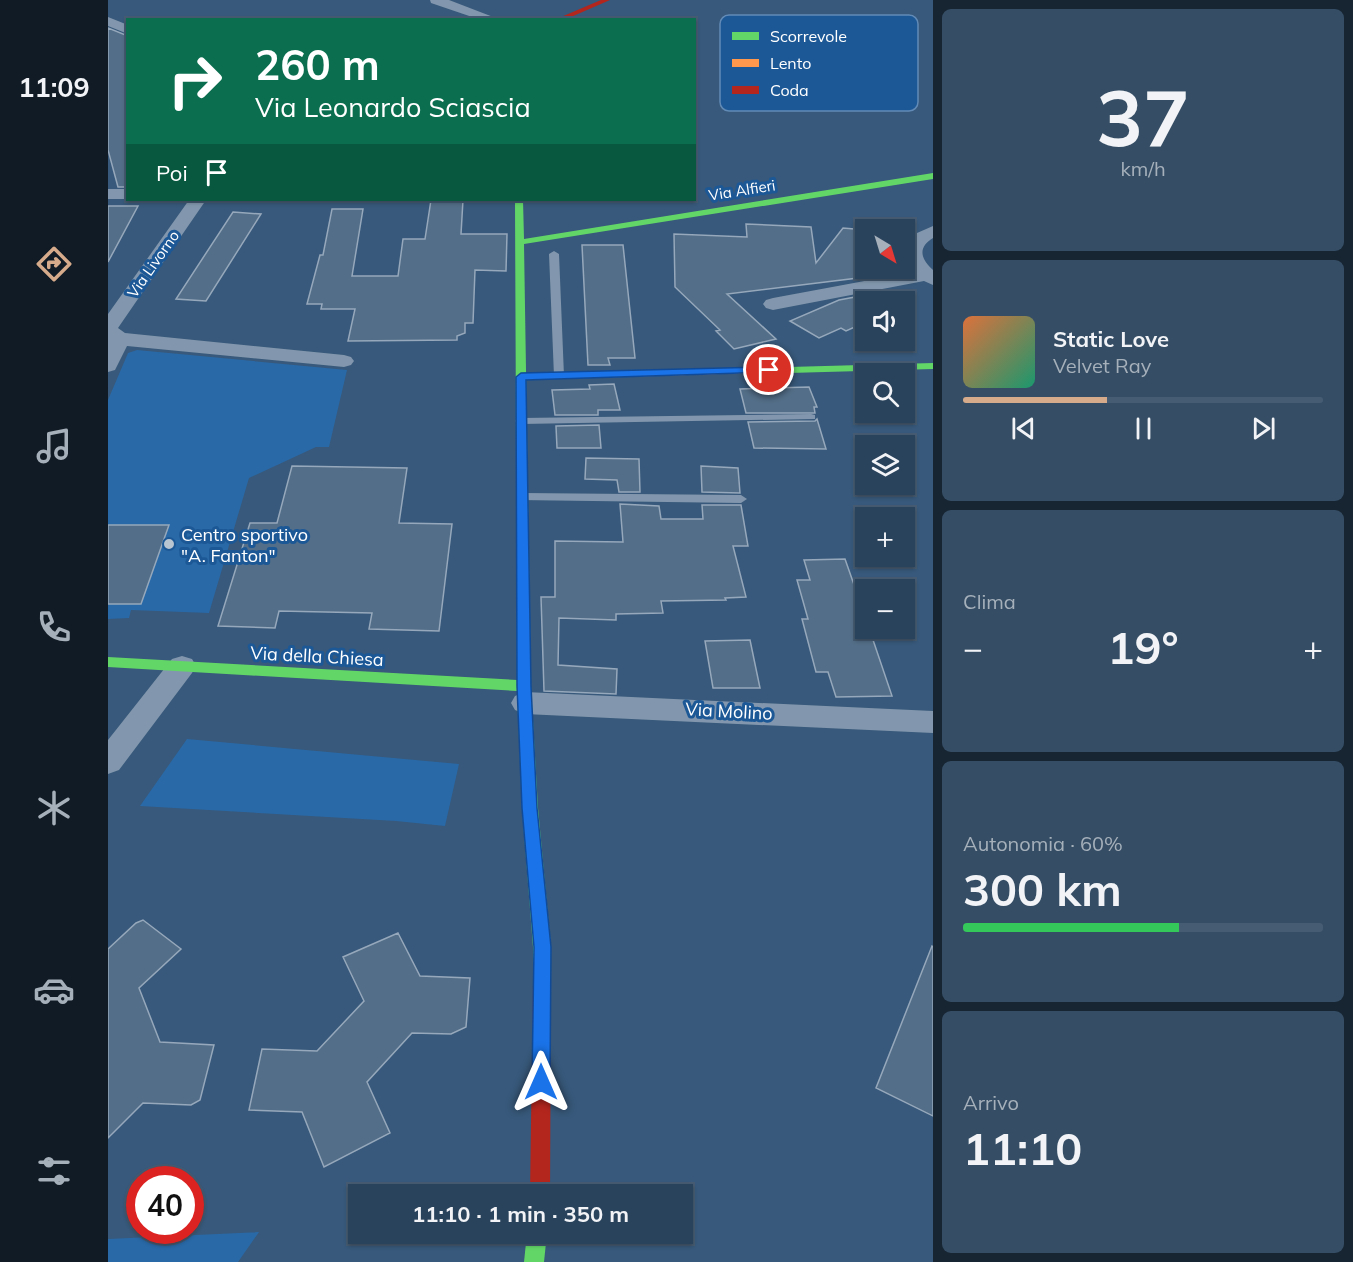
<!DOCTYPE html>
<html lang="it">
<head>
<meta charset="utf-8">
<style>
  :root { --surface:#2a435c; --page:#364e65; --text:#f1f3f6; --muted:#a5b0bb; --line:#465c72; --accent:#d6ab8b }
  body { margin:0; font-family:Mulish,sans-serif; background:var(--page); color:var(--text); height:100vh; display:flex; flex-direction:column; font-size:22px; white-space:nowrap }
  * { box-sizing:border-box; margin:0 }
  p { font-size:20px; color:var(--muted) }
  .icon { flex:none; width:33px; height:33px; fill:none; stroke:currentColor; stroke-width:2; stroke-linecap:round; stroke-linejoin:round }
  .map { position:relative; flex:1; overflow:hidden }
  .drawer { display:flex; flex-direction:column; gap:9px; padding:9px; background:#172533; width:420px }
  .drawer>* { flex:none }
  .banner { position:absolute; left:18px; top:18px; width:570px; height:183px; border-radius:0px; box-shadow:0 2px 4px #0004,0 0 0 2px var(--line); background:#0b6e4f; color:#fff; overflow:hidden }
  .needle { width:39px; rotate:142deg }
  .controls { position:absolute; left:747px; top:219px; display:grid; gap:12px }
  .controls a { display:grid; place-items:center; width:60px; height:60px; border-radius:0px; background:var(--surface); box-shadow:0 2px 4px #0004,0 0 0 2px var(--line); font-size:30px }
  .speed { position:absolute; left:18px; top:1166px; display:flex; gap:12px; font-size:30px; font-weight:700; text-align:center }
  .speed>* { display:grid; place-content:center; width:78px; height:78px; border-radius:50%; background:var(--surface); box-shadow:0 2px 4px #0004,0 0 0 2px var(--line); line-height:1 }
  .speed .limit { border:9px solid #d22; background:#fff; color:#111 }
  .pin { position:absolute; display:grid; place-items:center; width:51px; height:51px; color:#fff; margin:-26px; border:3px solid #fff; border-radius:50%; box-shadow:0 2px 6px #0007 }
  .me { position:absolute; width:66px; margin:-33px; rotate:0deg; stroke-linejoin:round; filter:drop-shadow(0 0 4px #0008) }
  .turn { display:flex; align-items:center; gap:21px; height:126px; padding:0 30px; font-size:27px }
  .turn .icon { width:78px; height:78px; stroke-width:2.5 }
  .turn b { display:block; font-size:42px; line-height:51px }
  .then { display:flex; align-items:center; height:57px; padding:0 30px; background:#0003; gap:12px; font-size:22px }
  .big { font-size:45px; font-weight:700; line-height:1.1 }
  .drawer .card { flex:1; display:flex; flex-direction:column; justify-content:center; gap:9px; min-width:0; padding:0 21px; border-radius:9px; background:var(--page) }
  .drawer .dial { align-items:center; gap:0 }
  .dial b { font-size:78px; line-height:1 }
  .song { display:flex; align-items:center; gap:18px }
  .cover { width:72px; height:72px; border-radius:9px; background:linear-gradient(135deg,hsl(20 70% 55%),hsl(160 70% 35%)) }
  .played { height:6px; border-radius:3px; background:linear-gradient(90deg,var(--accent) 40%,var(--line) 40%) }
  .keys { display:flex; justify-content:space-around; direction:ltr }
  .heat { display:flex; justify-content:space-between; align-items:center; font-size:33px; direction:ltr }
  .charge { height:9px; border-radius:4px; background:linear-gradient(90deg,#34c759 60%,var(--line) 0) }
  .trip { position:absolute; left:240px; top:1184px; width:345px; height:60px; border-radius:0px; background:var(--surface); box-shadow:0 2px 4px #0004,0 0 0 2px var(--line); font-weight:700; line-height:60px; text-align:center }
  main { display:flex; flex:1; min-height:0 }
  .dock { display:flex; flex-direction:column; width:108px; justify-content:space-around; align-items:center; background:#111b25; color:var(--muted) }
  .dock .icon { width:42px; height:42px }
  .dock .selected { color:var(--accent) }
  .dock b { font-size:27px; color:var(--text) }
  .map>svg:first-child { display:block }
  .green { fill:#2969a7 }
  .building { fill:#536e88; stroke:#96a8bb; stroke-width:1.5 }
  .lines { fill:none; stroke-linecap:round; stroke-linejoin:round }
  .lane { fill:#8297ad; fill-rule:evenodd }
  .street { fill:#8297ad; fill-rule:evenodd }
  .fast { fill:#63d668; fill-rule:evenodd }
  .slow { fill:#ff974d; fill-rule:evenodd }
  .jam { fill:#b3261e; fill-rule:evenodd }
  .route { fill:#1a73e8; stroke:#114b97; stroke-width:1.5 }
  .poi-dot { fill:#b9c5d1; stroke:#1d5896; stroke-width:2 }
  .labels { text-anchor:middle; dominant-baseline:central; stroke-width:6; stroke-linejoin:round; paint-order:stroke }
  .far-street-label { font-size:15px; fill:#fff; stroke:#1d5896 }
  .poi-label { font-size:18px; fill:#fff; stroke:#1d5896; text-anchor:start }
  .street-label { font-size:18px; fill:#fff; stroke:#1d5896 }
  .key { fill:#1d5896; stroke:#618ab6; stroke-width:1.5 }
  .key-label { font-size:16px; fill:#fff }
</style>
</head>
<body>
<main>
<nav class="dock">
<b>11:09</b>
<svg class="icon selected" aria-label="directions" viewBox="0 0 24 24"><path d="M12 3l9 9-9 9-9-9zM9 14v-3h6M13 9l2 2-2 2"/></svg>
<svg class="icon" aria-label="music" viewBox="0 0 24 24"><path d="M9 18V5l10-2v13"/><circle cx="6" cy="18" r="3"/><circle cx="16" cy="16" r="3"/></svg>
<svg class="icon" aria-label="phone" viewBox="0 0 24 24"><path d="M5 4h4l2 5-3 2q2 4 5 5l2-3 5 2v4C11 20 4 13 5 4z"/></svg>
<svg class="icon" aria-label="climate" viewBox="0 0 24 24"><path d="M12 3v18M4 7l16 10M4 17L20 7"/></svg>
<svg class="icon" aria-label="car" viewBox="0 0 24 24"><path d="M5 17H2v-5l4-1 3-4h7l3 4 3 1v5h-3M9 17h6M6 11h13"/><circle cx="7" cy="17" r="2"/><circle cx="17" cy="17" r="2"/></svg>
<svg class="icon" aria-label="filters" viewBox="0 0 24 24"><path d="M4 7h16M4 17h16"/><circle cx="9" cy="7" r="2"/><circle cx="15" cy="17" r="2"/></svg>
</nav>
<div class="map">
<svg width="825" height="1262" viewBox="0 0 825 1262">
  <rect width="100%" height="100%" fill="#38597b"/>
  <path class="green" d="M29,350L239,370L221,447H208L141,478L101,613L23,610L21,618L0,619V400L20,353Z
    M79,739L351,764L337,826L288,821L32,806Z
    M151,1232L130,1262H0V1239Z"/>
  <path class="building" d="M0,28L20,36V187H10L0,150Z
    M323,200H355L353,234H399L398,271L367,270L365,323H357V333L349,336V340L240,341L247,309H213L214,304H199L212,255H215L224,209H255L244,276H290L295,239H317Z
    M0,206H30L0,262Z
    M125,212L153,214L98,301L68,299Z
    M638,224L703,227L708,263L735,228L758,230V277L619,294L668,339L626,349L608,331L612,330L567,287L566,234L639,237Z
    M474,245H515L527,358H500L502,365H480Z
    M758,295V322L738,331L733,328L711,338L682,321L731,300Z
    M506,384L512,410H490V415H447L444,390L482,389L481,385Z
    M701,387L709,407H706L707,413H638L632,389Z
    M709,419L718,449L646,448L640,422L707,421Z
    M491,425L493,448H449L448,426Z
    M478,458L531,459L532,492H511L509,480L477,479Z
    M184,466L299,468L291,523L344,524L331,631L261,629L264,613L171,611L167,628L110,626L142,523H169Z
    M593,466L630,468L632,493L594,492Z
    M512,504L551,506L553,519H595L594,505H633L640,546H625L638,597L617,598L618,600L553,601L555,613L508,614V620L451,618L450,665L509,669L508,694L436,691L433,597H447V541L515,542Z
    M0,525H61L33,604H0Z
    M737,559L758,619V628H761L784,696L728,697L720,672H708L694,619H700L689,580H702L696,560Z
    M642,640L652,688H605L597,641Z
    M35,920L73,949L31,988L52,1042L106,1045L92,1100L83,1105L35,1103L0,1138V949L28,923Z
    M290,933L312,976L362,978L358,1027L343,1034L304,1033L259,1082L282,1133L216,1167L194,1112L141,1110L154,1049L209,1051L256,1001L235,957Z
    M824,946L825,947V1116L768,1088Z"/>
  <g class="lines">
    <path class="lane" d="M446,251L451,254L456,376L451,379L446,376L441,254Z
      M703,414L707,415V419L413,424L407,421L413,418Z
      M414,493L633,495L639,499L633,503L410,500L408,497Z"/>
    <path class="street" d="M322,0H341L393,20H373L323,3Z
      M0,17L20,25V34L0,26Z
      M0,189H20V199H0Z
      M81,200H98L10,328L17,333L236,355L243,357L246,361L243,365L236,367L19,346L7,370L0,372V314Z
      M825,226V238C809,248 813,259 825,270V285L816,281L665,310L658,308L655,304L658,300L665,298L805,272L797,260L796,247L809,233Z
      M74,656L84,659L88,666L84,673L11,770L0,774V740L64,659Z
      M417,692L825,711V733L417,714L407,710L403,703L407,696Z"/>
    <path class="fast" d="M825,173V179L416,244L423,686L430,808L443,947V984L440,990L434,992L428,990L425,984V947L414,808L409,691L0,667V657L409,680L407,200H415L416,239Z
      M825,363V369L642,374L637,371L642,368Z
      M419,1233H439L436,1262H416Z"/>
    <path class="slow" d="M642,368L647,371L646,373L413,380L408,377L413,374Z"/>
    <path class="jam" d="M493,0H502L456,20H446Z
      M434,976L440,978L443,984L442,1194H422L425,984L428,978Z"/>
  </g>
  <path class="route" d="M661,367L667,370L665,372L418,380L423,686L429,808L443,947L442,1082L440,1088L433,1091L426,1088L424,1082L426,947L414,808L409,686L408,377L413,373Z"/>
  <circle class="poi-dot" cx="61" cy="544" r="6"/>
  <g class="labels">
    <g class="far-street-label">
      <text transform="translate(634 190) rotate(-9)">Via Alfieri</text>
      <text transform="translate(45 264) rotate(-55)">Via Livorno</text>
    </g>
    <g class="poi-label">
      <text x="73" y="534">Centro sportivo<tspan x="73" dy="21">"A. Fanton"</tspan></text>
    </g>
    <g class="street-label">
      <text transform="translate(209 656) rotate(3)">Via della Chiesa</text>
      <text transform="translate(621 711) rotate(3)">Via Molino</text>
    </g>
  </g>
  <rect x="612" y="15" width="198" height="96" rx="9" class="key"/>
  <rect x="624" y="32" width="27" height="8" fill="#63d668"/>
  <rect x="624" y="59" width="27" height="8" fill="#ff974d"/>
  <rect x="624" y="86" width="27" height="8" fill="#b3261e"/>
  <g class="key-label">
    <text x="662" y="42">Scorrevole</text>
    <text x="662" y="69">Lento</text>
    <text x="662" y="96">Coda</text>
  </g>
</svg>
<div class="controls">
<a><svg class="needle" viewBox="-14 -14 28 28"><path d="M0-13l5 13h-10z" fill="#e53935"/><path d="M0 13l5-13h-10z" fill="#a5b0bb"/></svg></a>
<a><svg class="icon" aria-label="sound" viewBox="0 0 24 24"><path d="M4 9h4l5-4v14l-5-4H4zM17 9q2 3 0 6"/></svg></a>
<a><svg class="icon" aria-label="search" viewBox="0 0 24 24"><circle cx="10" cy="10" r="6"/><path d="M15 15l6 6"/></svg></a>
<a><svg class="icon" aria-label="layers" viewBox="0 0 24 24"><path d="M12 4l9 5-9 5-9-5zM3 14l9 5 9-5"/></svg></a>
<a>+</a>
<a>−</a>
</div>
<div class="speed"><div class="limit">40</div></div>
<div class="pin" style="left:661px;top:370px;background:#d93025"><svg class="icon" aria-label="arrive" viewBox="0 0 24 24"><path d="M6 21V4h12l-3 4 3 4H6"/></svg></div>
<svg class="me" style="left:433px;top:1082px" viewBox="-20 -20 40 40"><path d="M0-17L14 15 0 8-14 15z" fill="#1a73e8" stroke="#fff" stroke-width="4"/></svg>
<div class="trip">11:10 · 1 min · 350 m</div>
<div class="banner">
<div class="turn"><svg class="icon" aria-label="right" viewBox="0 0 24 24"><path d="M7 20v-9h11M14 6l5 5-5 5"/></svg><div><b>260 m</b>Via Leonardo Sciascia</div></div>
<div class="then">Poi<svg class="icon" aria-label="arrive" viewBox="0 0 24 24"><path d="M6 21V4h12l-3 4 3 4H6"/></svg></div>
</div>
</div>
<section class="drawer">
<div class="card dial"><b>37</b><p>km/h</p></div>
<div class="card">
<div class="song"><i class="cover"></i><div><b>Static Love</b><p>Velvet Ray</p></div></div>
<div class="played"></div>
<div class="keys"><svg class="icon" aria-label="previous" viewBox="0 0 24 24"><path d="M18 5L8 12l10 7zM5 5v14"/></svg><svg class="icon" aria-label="pause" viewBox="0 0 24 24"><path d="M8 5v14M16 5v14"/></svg><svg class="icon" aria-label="next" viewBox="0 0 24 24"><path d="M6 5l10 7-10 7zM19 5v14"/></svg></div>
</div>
<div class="card"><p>Clima</p>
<div class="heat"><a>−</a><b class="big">19°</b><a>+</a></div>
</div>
<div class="card"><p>Autonomia · 60%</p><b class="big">300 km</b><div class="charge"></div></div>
<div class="card"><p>Arrivo</p><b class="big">11:10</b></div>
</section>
</main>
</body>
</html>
